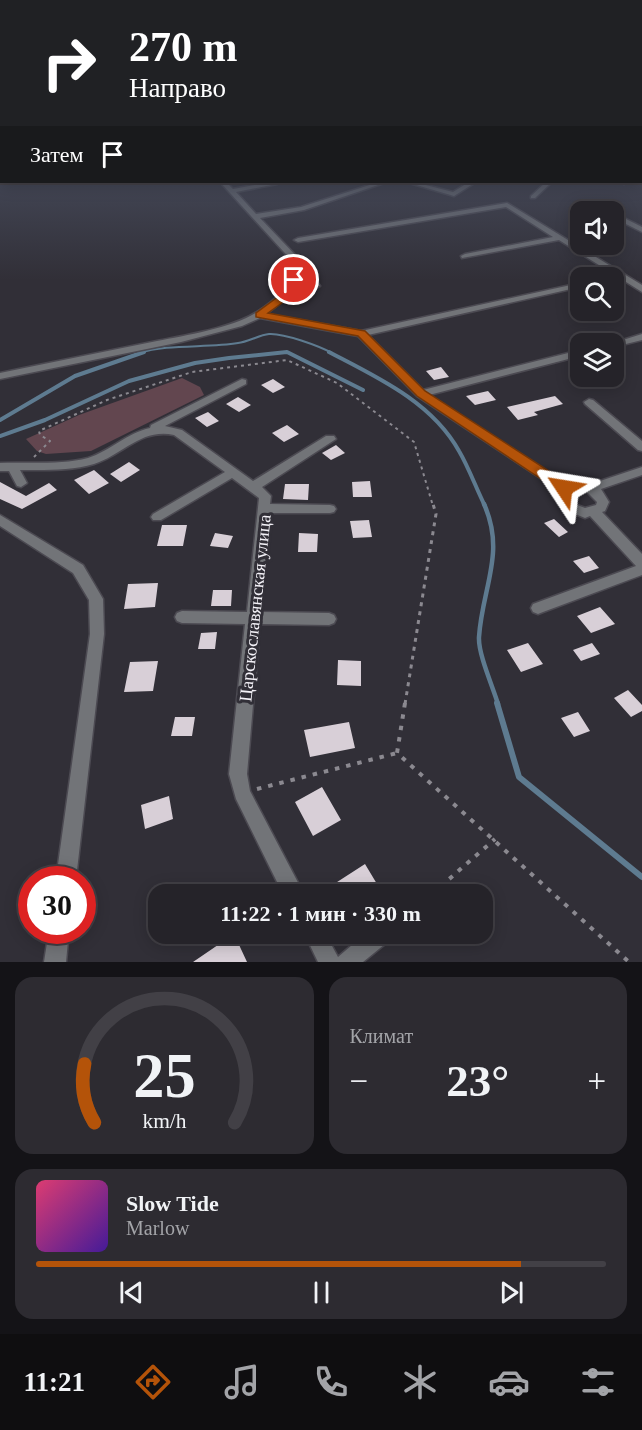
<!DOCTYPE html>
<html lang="ru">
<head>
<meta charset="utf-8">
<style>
  :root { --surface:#252329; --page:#2d2b31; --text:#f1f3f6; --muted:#a3a4a8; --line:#424046; --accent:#b45309 }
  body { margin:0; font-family:Georgia,serif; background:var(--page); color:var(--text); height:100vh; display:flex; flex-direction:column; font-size:22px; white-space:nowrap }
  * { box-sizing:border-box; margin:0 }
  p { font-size:20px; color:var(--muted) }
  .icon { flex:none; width:33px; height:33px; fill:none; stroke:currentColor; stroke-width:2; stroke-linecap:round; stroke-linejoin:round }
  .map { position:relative; height:962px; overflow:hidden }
  .panel { display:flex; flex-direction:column; gap:15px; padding:15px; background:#141317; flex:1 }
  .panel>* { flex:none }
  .hud { position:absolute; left:0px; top:0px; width:642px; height:183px; box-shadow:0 3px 15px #0003,0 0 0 2px var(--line); background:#202124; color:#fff; overflow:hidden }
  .tools { position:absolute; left:570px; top:201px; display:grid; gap:12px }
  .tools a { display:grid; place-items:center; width:54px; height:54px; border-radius:12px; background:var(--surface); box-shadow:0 3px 15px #0003,0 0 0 2px var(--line); font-size:30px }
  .speed { position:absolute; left:18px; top:866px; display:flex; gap:12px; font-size:30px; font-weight:700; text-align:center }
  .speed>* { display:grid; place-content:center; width:78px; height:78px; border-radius:50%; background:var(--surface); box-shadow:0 3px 15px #0003,0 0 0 2px var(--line); line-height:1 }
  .speed .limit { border:9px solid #d22; background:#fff; color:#111 }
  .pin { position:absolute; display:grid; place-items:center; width:51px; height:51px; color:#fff; margin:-26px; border:3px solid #fff; border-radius:50%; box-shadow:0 2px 6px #0007 }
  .me { position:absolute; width:66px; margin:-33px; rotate:303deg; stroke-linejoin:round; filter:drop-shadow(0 0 4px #0008) }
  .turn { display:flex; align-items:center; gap:21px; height:126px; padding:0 30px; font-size:27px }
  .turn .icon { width:78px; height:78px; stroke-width:2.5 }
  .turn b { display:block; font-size:42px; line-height:51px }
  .then { display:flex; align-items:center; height:57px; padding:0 30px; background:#0003; gap:12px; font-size:22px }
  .big { font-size:45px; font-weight:600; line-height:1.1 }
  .panel .widget { flex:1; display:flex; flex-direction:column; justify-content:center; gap:9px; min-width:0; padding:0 21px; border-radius:18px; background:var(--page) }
  .panel .dial { align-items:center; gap:0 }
  .dial svg { height:156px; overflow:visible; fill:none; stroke:var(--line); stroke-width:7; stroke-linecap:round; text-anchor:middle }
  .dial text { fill:var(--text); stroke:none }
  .song { display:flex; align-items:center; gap:18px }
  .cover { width:72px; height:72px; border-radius:9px; background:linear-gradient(135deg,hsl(340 70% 55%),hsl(260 70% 35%)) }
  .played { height:6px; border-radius:3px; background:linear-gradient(90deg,var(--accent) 85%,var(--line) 85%) }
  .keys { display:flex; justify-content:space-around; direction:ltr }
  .heat { display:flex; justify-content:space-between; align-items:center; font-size:33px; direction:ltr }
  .panel .tiles { flex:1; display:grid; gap:15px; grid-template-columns:1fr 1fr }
  .widget:last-child { grid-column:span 2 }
  .trip { position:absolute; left:148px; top:884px; width:345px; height:60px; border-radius:18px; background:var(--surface); box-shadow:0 3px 15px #0003,0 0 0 2px var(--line); font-weight:600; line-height:60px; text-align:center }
  .tabs { display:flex; height:96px; justify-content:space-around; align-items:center; background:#0f0e10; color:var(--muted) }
  .tabs .icon { width:42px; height:42px }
  .tabs .active { color:var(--accent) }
  .tabs b { font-size:27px; color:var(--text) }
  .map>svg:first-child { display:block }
  .green { fill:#62464f }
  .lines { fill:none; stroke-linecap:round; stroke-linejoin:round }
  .stream-far3 { stroke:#5e7b90; stroke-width:2 }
  .stream-far2 { stroke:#5e7b90; stroke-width:4 }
  .stream-far1 { stroke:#5e7b90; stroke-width:4.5 }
  .stream { stroke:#5e7b90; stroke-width:6 }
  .building { fill:#d8cfd7 }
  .minor-casing { stroke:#4c4a52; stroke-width:3 }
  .path-far2 { stroke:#8b8990; stroke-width:2; stroke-dasharray:3 4; stroke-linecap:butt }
  .path-far1 { stroke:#8b8990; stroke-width:3; stroke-dasharray:4 5; stroke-linecap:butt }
  .path { stroke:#8b8990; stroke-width:4; stroke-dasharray:4.5 7; stroke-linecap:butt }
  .minor { fill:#727478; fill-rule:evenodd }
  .route { fill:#b45309; stroke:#753606; stroke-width:1.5 }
  .labels { text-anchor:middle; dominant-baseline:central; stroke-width:6; stroke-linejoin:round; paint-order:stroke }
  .street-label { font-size:18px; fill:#f4f2f8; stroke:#312f37 }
</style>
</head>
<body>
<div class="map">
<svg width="642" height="962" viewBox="0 0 642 962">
  <rect width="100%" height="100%" fill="#312f37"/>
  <path class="green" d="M182,378L200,387L204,395L91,451L46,454L37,451L26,439L79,415Z"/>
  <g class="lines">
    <path class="stream-far3" d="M140,353C166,344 208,348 238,343C248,342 259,335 269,334C284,333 319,346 332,353
      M276,353H289"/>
    <path class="stream-far2" d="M329,352C377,377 432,402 459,451C469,468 476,488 485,506
      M0,420L75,376L144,352
      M0,436L45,420L129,381L195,363L229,358L287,352L363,390"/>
    <path class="stream-far1" d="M484,504C506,553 482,588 479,637C478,654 493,687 498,704"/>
    <path class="stream" d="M497,703L519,777L642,877"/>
  </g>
  <path class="building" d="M441,367L449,377L434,380L426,371Z
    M273,379L285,387L273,393L261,385Z
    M488,391L496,400L475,405L466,396Z
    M555,396L563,404L534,412L538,415L518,420L507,407Z
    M238,397L251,405L239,412L226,404Z
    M208,412L219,421L207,427L195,418Z
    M287,425L299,434L284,442L272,433Z
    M336,445L345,453L331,460L322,453Z
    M129,462L140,470L121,482L110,474Z
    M94,470L109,483L89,494L74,480Z
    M370,481L372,497H353L352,482Z
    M0,482L26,496L49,483L57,490L22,509L0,499Z
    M285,484H309L308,500L283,499Z
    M554,519L568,532L559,537L544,523Z
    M369,520L372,537L353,538L350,521Z
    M162,525H187L183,546H157Z
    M215,533L233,536L228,548L210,546Z
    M299,533L318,534L317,552H298Z
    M589,556L599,568L584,573L573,561Z
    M158,583L155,607L124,609L128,584Z
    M213,590H232L231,606H211Z
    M600,607L615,624L591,633L577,616Z
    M217,632L215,649H198L201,633Z
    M528,643L543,664L521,672L507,650Z
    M592,643L600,654L581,661L573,650Z
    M338,660L361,661V686L337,685Z
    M158,661L153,691L124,692L130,662Z
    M628,690L642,705V711L631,717L614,698Z
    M578,712L590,731L574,737L561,718Z
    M175,717H195L192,736H171Z
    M349,722L355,748L310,757L304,730Z
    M322,787L341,820L313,836L295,802Z
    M169,796L173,819L145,829L141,805Z
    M365,864L383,894H340L334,884Z
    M234,934L247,962H193Z"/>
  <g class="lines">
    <g class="minor-casing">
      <path id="minor" d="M640,162H642V166H640Z
        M220,182H226L233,189L270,182H280L277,184L236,192L256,214L301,207L379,182H387L304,210L260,218L301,261L320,286L313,288L300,271C296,291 282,302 266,314L361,331L580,283V287L368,335L423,390L580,350V356L429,395L565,483L576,481L591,484L642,467V475L601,489L609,502L605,511L602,512L642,554V575L543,612L538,614L533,612L531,608L533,604L636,566L590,516L585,518L563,509L555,493L557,489L417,396L358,336L260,318L242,326L181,342L0,379V373C52,362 104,352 157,341C186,335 232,328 257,312C278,299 288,288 294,263ZM574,489L586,491L597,502L596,505L585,508L572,503L568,494Z
        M406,182H414L453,192L469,182H476L454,196Z
        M546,182H552L535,198H531V196Z
        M620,182H627L624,184Z
        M588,201H592L611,212H602L588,203Z
        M507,203L642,285V292L559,240L462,258L461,256L465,254L553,237L506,207L298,242L294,240L298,238Z
        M614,213L642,227V232L614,218Z
        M642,334V340L614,347V344H610Z
        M242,379L246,380V384L165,426L182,430L253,481L326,436H334L336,439L262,487L271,496L270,504L330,505L334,506L336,509L334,512L330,513H270L261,612L329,613L334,615L336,619L334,623L329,625L260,624L247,774L250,791L304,894H283L236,799L229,774L245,624L182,623L177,621L175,617L177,613L182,611L247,612L259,498L232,478L161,520H153L151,517L153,514L225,472L174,435C141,428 123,455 94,464C71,471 44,470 20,470L27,483L21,487L17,486L9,471H0V463C26,462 62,465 88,458C110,451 127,433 150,428L151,425Z
        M589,399L593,400L642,441V451L638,450L585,404L584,402Z
        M0,515L83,565L103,599L104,634L76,879H56L90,634L89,600L73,573L0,526Z
        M49,930H69L66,962H44Z
        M304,933H325L338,957L366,933H393L390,940L363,962H318Z"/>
    </g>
    <path class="path-far2" d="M34,457L50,441L40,435L39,431L107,400L192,372L287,360L337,383L414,442L433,506"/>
    <path class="path-far1" d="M405,704L436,514L433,504"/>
    <path class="path" d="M405,703L397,753L629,962
      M257,789L397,753
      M432,894L495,839"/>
    <use href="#minor" class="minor"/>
  </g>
  <linearGradient id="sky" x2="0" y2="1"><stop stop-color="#1b1a1e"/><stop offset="0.52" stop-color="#484d5e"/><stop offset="1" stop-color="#484d5e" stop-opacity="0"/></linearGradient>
  <rect width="642" height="280" fill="url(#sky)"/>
  <path class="route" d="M294,277L299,280L286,300L268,313L365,331L425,391L569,484V491H559L417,396L358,336L256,317V313L279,296Z"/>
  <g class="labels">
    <g class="street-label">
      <text transform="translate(255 608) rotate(-84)">Царскославянская улица</text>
    </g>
  </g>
</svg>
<div class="tools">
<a><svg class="icon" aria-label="sound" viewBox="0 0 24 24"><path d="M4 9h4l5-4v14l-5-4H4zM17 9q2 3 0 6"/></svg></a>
<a><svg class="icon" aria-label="search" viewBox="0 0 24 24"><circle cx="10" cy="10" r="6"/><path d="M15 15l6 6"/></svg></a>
<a><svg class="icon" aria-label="layers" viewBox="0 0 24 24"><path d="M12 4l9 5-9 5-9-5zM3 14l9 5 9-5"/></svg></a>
</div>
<div class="speed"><div class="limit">30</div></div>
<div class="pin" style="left:294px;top:280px;background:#d93025"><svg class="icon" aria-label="arrive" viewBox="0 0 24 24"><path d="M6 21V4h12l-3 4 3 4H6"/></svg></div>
<svg class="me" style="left:564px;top:488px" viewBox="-20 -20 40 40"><path d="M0-17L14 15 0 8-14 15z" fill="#b45309" stroke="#fff" stroke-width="4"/></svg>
<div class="trip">11:22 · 1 мин · 330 m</div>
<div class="hud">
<div class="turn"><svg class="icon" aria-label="right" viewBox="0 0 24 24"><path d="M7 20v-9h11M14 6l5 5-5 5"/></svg><div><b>270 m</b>Направо</div></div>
<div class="then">Затем<svg class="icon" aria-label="arrive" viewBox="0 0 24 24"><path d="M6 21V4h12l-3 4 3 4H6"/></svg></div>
</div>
</div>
<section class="panel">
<div class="tiles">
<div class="widget dial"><svg viewBox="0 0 100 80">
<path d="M14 69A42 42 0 1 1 86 69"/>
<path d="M14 69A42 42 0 0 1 9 39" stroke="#b45309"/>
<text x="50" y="56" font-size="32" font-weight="700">25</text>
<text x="50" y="72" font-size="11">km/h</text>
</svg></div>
<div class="widget"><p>Климат</p>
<div class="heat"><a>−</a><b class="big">23°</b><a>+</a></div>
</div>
<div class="widget">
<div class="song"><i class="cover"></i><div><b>Slow Tide</b><p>Marlow</p></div></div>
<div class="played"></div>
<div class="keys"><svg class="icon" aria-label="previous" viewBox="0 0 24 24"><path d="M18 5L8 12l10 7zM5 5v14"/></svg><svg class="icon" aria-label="pause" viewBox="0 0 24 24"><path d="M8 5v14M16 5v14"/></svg><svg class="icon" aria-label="next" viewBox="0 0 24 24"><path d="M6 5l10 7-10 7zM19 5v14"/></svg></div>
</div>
</div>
</section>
<nav class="tabs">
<b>11:21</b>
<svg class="icon active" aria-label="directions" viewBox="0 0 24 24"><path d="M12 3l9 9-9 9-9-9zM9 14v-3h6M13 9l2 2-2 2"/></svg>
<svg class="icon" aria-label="music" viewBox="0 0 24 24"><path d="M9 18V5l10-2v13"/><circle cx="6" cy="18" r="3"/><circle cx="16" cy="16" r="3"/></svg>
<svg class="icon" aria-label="phone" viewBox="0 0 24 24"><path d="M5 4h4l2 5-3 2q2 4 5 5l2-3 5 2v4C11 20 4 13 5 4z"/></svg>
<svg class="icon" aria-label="climate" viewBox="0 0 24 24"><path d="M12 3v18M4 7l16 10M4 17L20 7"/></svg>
<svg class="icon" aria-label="car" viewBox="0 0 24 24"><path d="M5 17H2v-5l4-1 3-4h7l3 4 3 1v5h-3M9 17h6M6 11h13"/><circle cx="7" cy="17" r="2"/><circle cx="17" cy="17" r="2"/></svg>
<svg class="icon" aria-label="filters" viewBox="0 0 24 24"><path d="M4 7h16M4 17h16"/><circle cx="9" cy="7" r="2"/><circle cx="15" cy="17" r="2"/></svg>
</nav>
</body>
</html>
